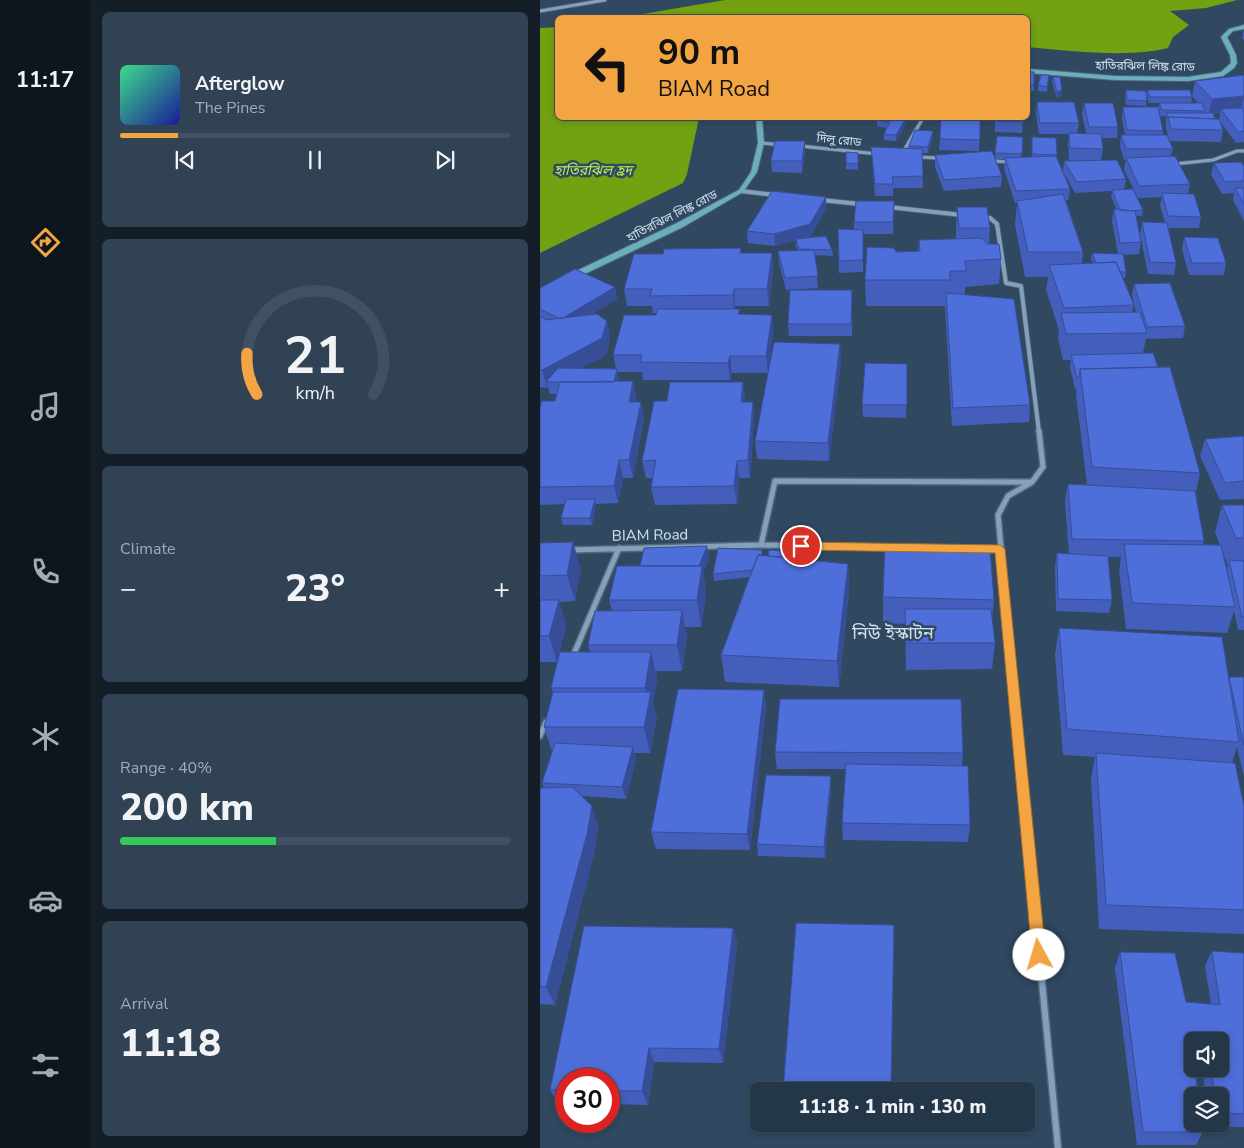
<!DOCTYPE html>
<html lang="en">
<head>
<meta charset="utf-8">
<style>
  :root { --surface:#243749; --page:#304253; --text:#f1f3f6; --muted:#a3acb4; --line:#415161; --accent:#f3a443 }
  body { margin:0; font-family:"Nunito Sans","Noto Sans Bengali",sans-serif; background:var(--page); color:var(--text); height:100vh; display:flex; flex-direction:column; font-size:19px; white-space:nowrap }
  * { box-sizing:border-box; margin:0 }
  p { font-size:16px; color:var(--muted) }
  .icon { flex:none; width:28px; height:28px; fill:none; stroke:currentColor; stroke-width:2; stroke-linecap:round; stroke-linejoin:round }
  .map { position:relative; flex:1; overflow:hidden }
  .sheet { display:flex; flex-direction:column; gap:12px; padding:12px; background:#141e28; width:450px }
  .sheet>* { flex:none }
  .banner { position:absolute; left:15px; top:15px; width:475px; height:105px; border-radius:8px; box-shadow:0 2px 8px #0003,0 0 0 1px var(--line); background:#f3a443; color:#111; overflow:hidden }
  .controls { position:absolute; left:644px; top:1032px; display:grid; gap:10px }
  .controls a { display:grid; place-items:center; width:45px; height:45px; border-radius:8px; background:var(--surface); box-shadow:0 2px 8px #0003,0 0 0 1px var(--line); font-size:25px }
  .speed { position:absolute; left:15px; top:1068px; display:flex; gap:10px; font-size:25px; font-weight:700; text-align:center }
  .speed>* { display:grid; place-content:center; width:65px; height:65px; border-radius:50%; background:var(--surface); box-shadow:0 2px 8px #0003,0 0 0 1px var(--line); line-height:1 }
  .speed .limit { border:8px solid #d22; background:#fff; color:#111 }
  .pin { position:absolute; display:grid; place-items:center; width:42px; height:42px; color:#fff; margin:-21px; border:2px solid #fff; border-radius:50%; box-shadow:0 1px 5px #0007 }
  .me { position:absolute; width:55px; margin:-28px; rotate:354deg; stroke-linejoin:round; filter:drop-shadow(0 0 4px #0008) }
  .turn { display:flex; align-items:center; gap:18px; height:105px; padding:0 20px; font-size:22px }
  .turn .icon { width:65px; height:65px; stroke-width:2.5 }
  .turn b { display:block; font-size:35px; line-height:42px }
  .big { font-size:38px; font-weight:800; line-height:1.1 }
  .sheet .card { flex:1; display:flex; flex-direction:column; justify-content:center; gap:8px; min-width:0; padding:0 18px; border-radius:8px; background:var(--page) }
  .sheet .dial { align-items:center; gap:0 }
  .dial svg { height:130px; overflow:visible; fill:none; stroke:var(--line); stroke-width:7; stroke-linecap:round; text-anchor:middle }
  .dial text { fill:var(--text); stroke:none }
  .song { display:flex; align-items:center; gap:15px }
  .cover { width:60px; height:60px; border-radius:8px; background:linear-gradient(135deg,hsl(150 70% 55%),hsl(240 70% 35%)) }
  .played { height:5px; border-radius:2px; background:linear-gradient(90deg,var(--accent) 15%,var(--line) 15%) }
  .keys { display:flex; justify-content:space-around; direction:ltr }
  .heat { display:flex; justify-content:space-between; align-items:center; font-size:28px; direction:ltr }
  .charge { height:8px; border-radius:4px; background:linear-gradient(90deg,#34c759 40%,var(--line) 0) }
  .trip { position:absolute; left:210px; top:1082px; width:285px; height:50px; border-radius:8px; background:var(--surface); box-shadow:0 2px 8px #0003,0 0 0 1px var(--line); font-weight:800; line-height:50px; text-align:center }
  main { display:flex; flex:1; min-height:0 }
  .menu { display:flex; flex-direction:column; width:90px; justify-content:space-around; align-items:center; background:#0e161d; color:var(--muted) }
  .menu .icon { width:35px; height:35px }
  .menu .on { color:var(--accent) }
  .menu b { font-size:22px; color:var(--text) }
  .map>svg:first-child { display:block }
  .water { fill:#72a211 }
  .lines { fill:none; stroke-linecap:round; stroke-linejoin:round }
  .street-far3-casing { stroke:#52687b; stroke-width:4.5 }
  .street-far2-casing { stroke:#52687b; stroke-width:5.5 }
  .street-far1-casing { stroke:#52687b; stroke-width:8 }
  .street-casing { stroke:#52687b; stroke-width:9 }
  .secondary-casing { stroke:#52687b; stroke-width:2 }
  .street-far3 { stroke:#84a0bb; stroke-width:3 }
  .street-far2 { stroke:#84a0bb; stroke-width:4 }
  .street-far1 { stroke:#84a0bb; stroke-width:5 }
  .street { stroke:#84a0bb; stroke-width:6 }
  .secondary { fill:#6baebe; fill-rule:evenodd }
  .wall { fill:#435fbb; fill-rule:evenodd }
  .shaded-wall { fill:#374d98 }
  .building { fill:#4e6ed9; stroke:#374d98 }
  .route { fill:#f3a443; stroke:#9e6b2c }
  .labels { text-anchor:middle; dominant-baseline:central; stroke-width:5; stroke-linejoin:round; paint-order:stroke }
  .far-street-label { font-size:12px; fill:#d1e0ee; stroke:#304961 }
  .far-water-label { font-size:14px; font-style:italic; fill:#b6f454; stroke:#304961 }
  .street-label { font-size:15px; fill:#d1e0ee; stroke:#304961 }
  .quarter-label { font-size:18px; fill:#d1e0ee; stroke:#304961 }
</style>
</head>
<body>
<main>
<nav class="menu">
<b>11:17</b>
<svg class="icon on" aria-label="directions" viewBox="0 0 24 24"><path d="M12 3l9 9-9 9-9-9zM9 14v-3h6M13 9l2 2-2 2"/></svg>
<svg class="icon" aria-label="music" viewBox="0 0 24 24"><path d="M9 18V5l10-2v13"/><circle cx="6" cy="18" r="3"/><circle cx="16" cy="16" r="3"/></svg>
<svg class="icon" aria-label="phone" viewBox="0 0 24 24"><path d="M5 4h4l2 5-3 2q2 4 5 5l2-3 5 2v4C11 20 4 13 5 4z"/></svg>
<svg class="icon" aria-label="climate" viewBox="0 0 24 24"><path d="M12 3v18M4 7l16 10M4 17L20 7"/></svg>
<svg class="icon" aria-label="car" viewBox="0 0 24 24"><path d="M5 17H2v-5l4-1 3-4h7l3 4 3 1v5h-3M9 17h6M6 11h13"/><circle cx="7" cy="17" r="2"/><circle cx="17" cy="17" r="2"/></svg>
<svg class="icon" aria-label="filters" viewBox="0 0 24 24"><path d="M4 7h16M4 17h16"/><circle cx="9" cy="7" r="2"/><circle cx="15" cy="17" r="2"/></svg>
</nav>
<section class="sheet">
<div class="card">
<div class="song"><i class="cover"></i><div><b>Afterglow</b><p>The Pines</p></div></div>
<div class="played"></div>
<div class="keys"><svg class="icon" aria-label="previous" viewBox="0 0 24 24"><path d="M18 5L8 12l10 7zM5 5v14"/></svg><svg class="icon" aria-label="pause" viewBox="0 0 24 24"><path d="M8 5v14M16 5v14"/></svg><svg class="icon" aria-label="next" viewBox="0 0 24 24"><path d="M6 5l10 7-10 7zM19 5v14"/></svg></div>
</div>
<div class="card dial"><svg viewBox="0 0 100 80">
<path d="M14 69A42 42 0 1 1 86 69"/>
<path d="M14 69A42 42 0 0 1 8 44" stroke="#f3a443"/>
<text x="50" y="56" font-size="32" font-weight="700">21</text>
<text x="50" y="72" font-size="11">km/h</text>
</svg></div>
<div class="card"><p>Climate</p>
<div class="heat"><a>−</a><b class="big">23°</b><a>+</a></div>
</div>
<div class="card"><p>Range · 40%</p><b class="big">200 km</b><div class="charge"></div></div>
<div class="card"><p>Arrival</p><b class="big">11:18</b></div>
</section>
<div class="map">
<svg width="704" height="1148" viewBox="0 0 704 1148">
  <rect width="100%" height="100%" fill="#304961"/>
  <path class="water" d="M185,0H697L666,8L630,11L649,25L633,37L628,48C589,58 528,51 488,47V18L85,17Z
    M17,27L18,118H159L147,174L143,183L0,253V28Z"/>
  <g class="lines">
    <g class="street-far3-casing">
      <path id="street-far3" d="M0,11L65,0
        M221,143L241,145
        M260,146L338,154
        M362,154L383,118
        M377,157L400,158
        M451,161L470,162
        M634,164L673,160L697,151H704"/>
    </g>
    <g class="street-far2-casing">
      <path id="street-far2" d="M201,191L235,195
        M281,200L320,204
        M348,207L422,215
        M443,217L450,218L457,224L466,283L481,286L499,432"/>
    </g>
    <g class="street-far1-casing">
      <path id="street-far1" d="M221,545L235,481L492,482
        M415,548L460,549
        M30,550L221,545L349,547
        M33,656L79,548
        M0,736L6,722
        M479,745L458,515L468,496L492,482L503,467L499,431"/>
    </g>
    <g class="street-casing">
      <path id="street" d="M479,744L518,1148"/>
    </g>
    <g class="secondary-casing">
      <path id="secondary" d="M704,25V29L693,31L687,37L696,55L697,63L694,68L683,76L648,81L575,80L488,73V69L575,76L648,77L681,72L691,63L690,55L681,37L689,29Z
        M216,118H222L224,143L217,172L203,192L143,227L34,279H28V275L137,223L199,190L211,172L218,143Z"/>
    </g>
    <use href="#street-far3" class="street-far3"/>
    <use href="#street-far2" class="street-far2"/>
    <use href="#street-far1" class="street-far1"/>
    <use href="#street" class="street"/>
    <use href="#secondary" class="secondary"/>
  </g>
  <path class="wall" d="M704,28V40L702,38Z
    M488,72L494,85V91H488Z
    M509,75L507,92L498,91V85Z
    M704,75V142L696,143L680,122L683,130L681,142L629,141L633,149L631,156L650,184L648,194L661,217L659,228H628L636,263L634,275L608,274L600,234L602,222L625,223L620,205L622,197L598,198L584,170L586,160H584L580,146L581,135H585L582,118L583,107L618,108L619,103H609L607,96L606,106L586,105L585,96L586,90L607,94V90L652,97L651,103H658L652,96L655,81ZM619,110L621,116H626V128L629,140L623,135V131ZM680,113L679,120L675,119L673,114Z
    M513,77L522,90V96L517,98L512,82Z
    M497,102L539,123L537,133H546L542,114L544,103L578,127L577,138H561L563,149L561,160L586,179L584,190L603,210L602,216H596L601,242L599,254L583,255L586,272L585,278H582L594,305L592,312H596L592,296L594,284L645,326L643,338L606,339L603,353L618,367L660,473L656,492L664,541L662,545H680L675,532L682,505H704V630H698L694,611L687,633L586,629L579,571L581,557H568L572,600L569,613L516,611L515,566L517,553L529,554L525,501L528,484L547,485L536,395L537,389H535L530,367L531,360H523L518,339L519,330L506,290L508,277H485L475,225L477,203H475L464,169L465,159H455L457,136L483,137L481,157H492V137L517,155V158L523,172L524,161L554,160H529L528,144L529,134H499L496,113ZM524,173L535,193L572,191L571,196L577,210L574,209L572,221L578,254L552,253L551,259L553,263H542L543,252L526,200H528L530,189ZM682,551L688,565L687,569Z
    M339,118H369L356,141L344,140V134L347,128L337,126V120Z
    M440,118L439,151L399,150L400,139Z
    M455,118H483L482,133L455,132Z
    M393,137L388,153H382L383,188H353V196H335L332,158L331,147L369,149V146Z
    M265,152L262,173L232,172L231,161Z
    M306,152L318,153V170L306,169Z
    M395,155L462,176L461,187L404,191L395,167Z
    M674,163L704,166V221L693,200L694,193L682,194L671,174Z
    M354,201L353,234H323V272L299,273L298,229L314,230V222Z
    M417,207L450,228L449,244L461,259L459,284L425,287V294L490,405L489,422L412,426L405,306H326L325,280L356,252L378,251L379,240L416,239V231Z
    M286,208L271,236L260,239L292,250L293,256L275,255L278,288L246,290L239,263L238,251H258L256,246V240L235,246L208,243L207,231Z
    M644,237L686,263L684,275H649L642,249Z
    M202,253H232L233,269L229,306H195V309L200,315H232L233,332L228,373H192L190,380H103L102,372H77L79,382L97,399L96,402H101L104,419L93,478H83L78,503L56,504V505L52,525H23L21,518L25,504L0,505V408L15,401L17,394H10L8,387L7,388L0,387V288L75,287L77,299L51,315L67,321L70,338L66,355L41,368L76,369L73,355L116,315L117,313H113L112,306H87L84,289Z
    M312,302V336H249L248,324Z
    M300,344L301,361L289,461L217,459L215,441Z
    M367,364L366,418L323,417L322,405Z
    M203,382L205,402H213L214,419L210,478H199L197,504L115,505L111,487L113,478H106L102,461L127,401Z
    M704,436V499L680,500L660,456L665,439Z
    M0,543L41,569L35,601L19,602L26,626L17,662H0Z
    M167,546L169,558L163,573L166,593L161,627H145L147,637L142,671H116L117,678L113,703L117,718L110,753H94L96,759L86,799L42,796L58,826L54,854L15,1005L0,1004V788H4L2,783L12,752L4,727L13,693L11,688L50,652L48,645L72,611L69,600L100,566Z
    M222,550V555L228,556L262,552L263,559L308,564L309,590L299,687L185,682L181,655L209,577L174,581L173,574Z
    M343,597L454,600L452,617L455,643L452,669L366,670L365,624L343,623Z
    M519,628L689,679V677H704V777L697,747L692,763L704,806V934L559,929L551,778L555,757L523,755L515,655Z
    M224,690L226,707L210,850L116,849L111,832Z
    M235,752L423,753L422,766L430,825L428,842L303,840L302,823L306,769H237Z
    M291,776V788L285,858L218,856L217,844Z
    M193,928L197,944L183,1063L114,1062L108,1105L69,1104V1079H26V1103H17L10,1090Z
    M672,951L704,953V1127H671V1124H680V1096H666L662,1069H680V1041H652L663,1132L656,1145H597L575,968L580,952L646,1002L671,1004L665,966Z"/>
  <path class="shaded-wall" d="M522,90V96L517,98V92Z
    M704,96L701,111L681,109L680,113L669,114L672,99Z
    M366,118H369L356,141V135Z
    M393,131V137L388,153V147Z
    M265,141V152L262,173V161Z
    M286,197V208L271,236L235,246L234,234Z
    M232,253L233,269L229,306L227,289Z
    M75,287L77,299L23,332L20,319Z
    M194,289L195,306L194,312L193,295Z
    M232,315L233,332L228,373L226,356Z
    M67,321L70,338L66,355L17,382H6L8,387L7,388L2,370Z
    M300,344L301,361L289,461L288,443Z
    M190,356L192,373L190,380L188,363Z
    M77,369L79,381L76,396L74,384Z
    M93,381L97,399L93,420L89,402Z
    M203,382L205,399L203,420L201,402Z
    M101,402L104,419L93,478L89,460Z
    M213,402L214,419L210,478L208,460Z
    M79,460L83,478L78,503L74,486Z
    M197,461L199,478L197,504L194,486Z
    M55,499L56,505L52,525L50,518Z
    M33,542L41,569L35,601L27,575Z
    M167,546L169,558L163,573L166,593L161,627L157,600V571Z
    M308,564L309,590L299,687L297,661Z
    M19,600L26,626L17,662L9,636Z
    M142,610L147,637L142,671L137,645Z
    M111,652L117,678L113,703L117,718L110,753L104,727L109,703L105,688Z
    M224,690L226,707L210,850L207,834Z
    M93,747L96,759L86,799L82,787Z
    M291,776V788L285,858L284,847Z
    M52,806L58,826L54,854L15,1005L6,987Z
    M193,928L197,944L183,1063L179,1049Z
    M109,1048L114,1062L108,1105L102,1091Z"/>
  <path class="building" d="M488,72H494V85H488Z
    M501,75H509L507,87L498,85Z
    M704,75V96L672,99L655,81Z
    M513,77H520L522,90L517,92Z
    M586,90L606,91L607,101L587,100Z
    M607,90H650L652,97H610Z
    M497,102H534L539,123H500Z
    M544,103H573L578,127H549Z
    M619,103H662L665,111L622,110Z
    M583,107H618L623,131L587,130Z
    M701,108L704,111V131L698,132L681,109Z
    M627,113H673L675,119L628,117L627,119Z
    M628,117L679,119L683,130L631,129Z
    M339,118H366L356,135L344,134L350,122L337,120Z
    M401,118H440V140L400,139Z
    M456,118H483V122L456,121Z
    M375,130L393,131L388,147L369,146Z
    M529,133L561,134L563,149L530,148Z
    M581,135H627L633,149H586Z
    M457,136L483,137L482,154L455,153Z
    M492,137L516,138L517,155L492,154Z
    M235,141H265L262,161H231Z
    M331,147L382,149L383,176L352,177L353,184H335Z
    M452,151L462,176L404,180L395,155Z
    M306,152L318,153V164L306,163Z
    M516,156L530,189L476,191L465,158Z
    M635,156L650,184L599,186L586,158Z
    M577,160L586,179L537,182L524,161Z
    M701,162L704,166V181L685,182L674,163Z
    M695,188H704V204Z
    M593,189L603,210L589,211L580,210L572,190Z
    M232,191L286,197L270,224L234,234L207,231Z
    M622,193L654,194L661,217L628,216Z
    M523,194L543,252H488L477,201Z
    M316,201H354L353,222H314Z
    M417,207H447L450,228H419Z
    M574,209L595,211L601,242L580,243Z
    M602,222L627,223L636,263L610,262Z
    M298,229L323,230V260L299,261Z
    M286,236L292,250L259,249L256,239Z
    M644,237L678,238L686,263H652Z
    M442,238L447,244H459L461,259L425,261L426,271H410V280H325L327,247L354,248L356,252L380,251L379,240Z
    M201,248L200,253H232L227,289H194L193,295L110,296L112,289H84L94,254H123L124,249Z
    M274,250L278,276L245,278L238,251Z
    M552,253L583,254L586,272H580L576,262L556,263Z
    M576,262L594,305L524,308L509,265Z
    M35,269L75,287L23,318H18L0,309V288Z
    M630,283L645,326L607,327L594,284Z
    M250,290H312L311,324H248Z
    M406,293L474,299L490,405L413,408Z
    M118,309H200L198,314L232,315L226,356H190L188,363L100,362L102,355H73L84,315H116Z
    M600,312L607,333L526,334L521,313Z
    M57,314L67,321L62,338L2,370H0V316L6,320Z
    M234,342L300,344L288,443L215,441Z
    M613,353L618,367L540,369L539,377H537L531,355Z
    M325,363L367,364V405H322Z
    M630,367L660,473L552,467L540,369Z
    M18,368L77,369L74,382H6Z
    M93,381L89,402H101L89,460H79L74,486L0,487V408L2,401H15L20,382Z
    M130,382H203L201,402H213L208,460L197,461L194,486L111,487L116,460L102,461L114,401H127Z
    M704,436V481L685,483L665,439Z
    M528,484L655,491L664,541L532,539Z
    M26,499H55L50,518H21Z
    M682,505H704V538H696Z
    M33,542L27,575L0,576V543Z
    M584,544L681,545L695,607L592,603Z
    M167,546L159,566H100L104,548Z
    M345,546L450,549L454,600L343,597Z
    M178,548L222,550V555H218L212,570L173,574Z
    M229,550L262,552L260,559L228,556Z
    M517,553L568,556L572,600L518,599Z
    M218,555L308,564L297,661L181,655Z
    M689,560L704,561V617H702Z
    M77,566H162L157,600H69Z
    M0,600H19L9,636H0Z
    M365,609H451L455,643H366Z
    M142,610L137,645H48L55,611Z
    M519,628L682,637L699,742L527,729Z
    M20,652H111L105,688H11Z
    M689,677H704V746Z
    M138,689L224,690L207,834L111,832Z
    M13,692H111L104,727H4Z
    M240,699H421L423,753L235,752Z
    M15,743L93,747L82,787L2,783Z
    M556,753L695,763L704,806V910L566,905Z
    M306,764L428,766L430,825L302,823Z
    M226,775L291,776L284,847L217,844Z
    M32,787L52,806L47,834L6,987L0,986V788Z
    M256,923L354,925L351,1091H243Z
    M44,926L193,928L179,1049L109,1048L102,1091H69V1079H26V1090H10Z
    M672,951L704,953V1114L680,1113V1096H675L671,1069H680V1041H652V1069H655L658,1096H652V1124H662L663,1132H603L580,952L635,953L646,1002L680,1005Z"/>
  <path class="route" d="M261,542L460,545L465,549L506,955L504,960L499,962L494,960L492,955L455,553L261,550L255,546Z"/>
  <g class="labels">
    <g class="far-street-label">
      <text transform="translate(605 66) rotate(1)">হাতিরঝিল লিঙ্ক রোড</text>
      <text transform="translate(299 140) rotate(6)">দিলু রোড</text>
      <text transform="translate(132 216) rotate(-27)">হাতিরঝিল লিঙ্ক রোড</text>
    </g>
    <g class="far-water-label">
      <text x="53" y="170">হাতিরঝিল হ্রদ</text>
    </g>
    <g class="street-label">
      <text transform="translate(110 535) rotate(-1)">BIAM Road</text>
    </g>
    <g class="quarter-label">
      <text x="353" y="633">নিউ ইস্কাটন</text>
    </g>
  </g>
</svg>
<div class="controls">
<a><svg class="icon" aria-label="sound" viewBox="0 0 24 24"><path d="M4 9h4l5-4v14l-5-4H4zM17 9q2 3 0 6"/></svg></a>
<a><svg class="icon" aria-label="layers" viewBox="0 0 24 24"><path d="M12 4l9 5-9 5-9-5zM3 14l9 5 9-5"/></svg></a>
</div>
<div class="speed"><div class="limit">30</div></div>
<div class="pin" style="left:261px;top:546px;background:#d93025"><svg class="icon" aria-label="arrive" viewBox="0 0 24 24"><path d="M6 21V4h12l-3 4 3 4H6"/></svg></div>
<svg class="me" style="left:499px;top:955px" viewBox="-20 -20 40 40"><circle r="19" fill="#fff"/><path d="M0-13L10 11 0 6-10 11z" fill="#f3a443"/></svg>
<div class="trip">11:18 · 1 min · 130 m</div>
<div class="banner">
<div class="turn"><svg class="icon" aria-label="left" viewBox="0 0 24 24"><path d="M17 20v-9H6M10 6l-5 5 5 5"/></svg><div><b>90 m</b>BIAM Road</div></div>
</div>
</div>
</main>
</body>
</html>
